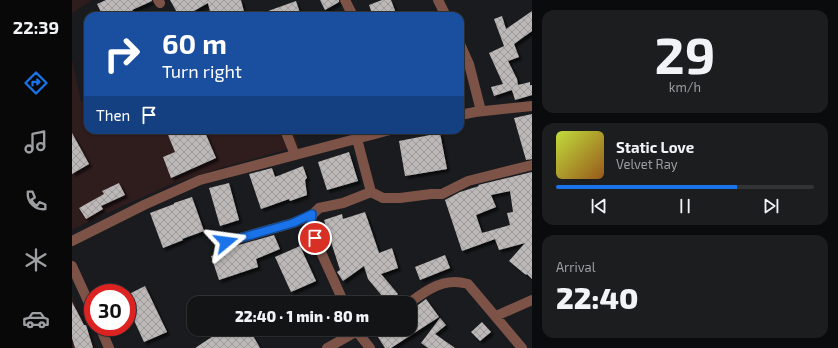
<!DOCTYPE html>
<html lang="en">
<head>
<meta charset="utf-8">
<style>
  :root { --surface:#131416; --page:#1c1d1f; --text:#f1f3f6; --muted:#9d9ea1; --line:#323335; --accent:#1a73e8 }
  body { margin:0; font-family:"Exo 2",sans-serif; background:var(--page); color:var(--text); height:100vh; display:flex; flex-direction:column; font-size:15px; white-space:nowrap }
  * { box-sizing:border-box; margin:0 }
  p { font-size:13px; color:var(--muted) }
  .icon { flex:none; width:22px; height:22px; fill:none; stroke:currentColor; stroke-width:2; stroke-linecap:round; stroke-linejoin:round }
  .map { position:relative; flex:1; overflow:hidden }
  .drawer { display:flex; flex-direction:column; gap:10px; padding:10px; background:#0a0b0c; width:306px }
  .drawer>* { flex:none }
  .guide { position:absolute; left:12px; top:12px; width:380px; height:122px; border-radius:12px; box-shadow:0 1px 3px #0004,0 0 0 1px var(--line); background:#1a4fa0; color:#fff; overflow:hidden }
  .speed { position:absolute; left:12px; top:284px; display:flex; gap:8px; font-size:20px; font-weight:700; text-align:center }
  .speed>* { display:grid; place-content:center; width:52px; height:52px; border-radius:50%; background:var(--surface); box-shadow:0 1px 3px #0004,0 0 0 1px var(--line); line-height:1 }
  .speed .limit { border:6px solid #d22; background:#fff; color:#111 }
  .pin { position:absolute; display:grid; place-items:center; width:34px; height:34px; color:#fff; margin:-17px; border:2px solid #fff; border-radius:50%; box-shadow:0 1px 4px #0007 }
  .me { position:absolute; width:44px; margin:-22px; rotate:74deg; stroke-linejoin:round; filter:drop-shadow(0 0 3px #0008) }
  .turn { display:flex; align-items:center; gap:14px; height:84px; padding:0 12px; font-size:18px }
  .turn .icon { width:52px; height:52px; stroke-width:2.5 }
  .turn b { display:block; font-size:28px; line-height:34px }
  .then { display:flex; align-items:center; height:38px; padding:0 12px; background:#0003; gap:8px; font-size:15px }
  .big { font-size:30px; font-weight:800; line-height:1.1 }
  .drawer .tile { flex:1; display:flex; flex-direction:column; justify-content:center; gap:6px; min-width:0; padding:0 14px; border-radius:12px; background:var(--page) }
  .drawer .dial { align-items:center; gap:0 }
  .dial b { font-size:52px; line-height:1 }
  .song { display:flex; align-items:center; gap:12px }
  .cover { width:48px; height:48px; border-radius:6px; background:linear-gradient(135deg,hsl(70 70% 55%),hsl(30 70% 35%)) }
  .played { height:4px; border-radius:2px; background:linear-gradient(90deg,var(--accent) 70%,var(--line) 70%) }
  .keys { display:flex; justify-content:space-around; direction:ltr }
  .trip { position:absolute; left:115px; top:296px; width:230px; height:40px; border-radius:12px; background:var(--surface); box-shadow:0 1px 3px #0004,0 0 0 1px var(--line); font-weight:800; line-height:40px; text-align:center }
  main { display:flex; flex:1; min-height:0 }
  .menu { display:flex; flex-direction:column; width:72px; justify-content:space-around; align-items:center; background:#080809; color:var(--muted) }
  .menu .icon { width:28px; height:28px }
  .menu .current { color:var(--accent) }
  .menu b { font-size:18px; color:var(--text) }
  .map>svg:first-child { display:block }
  .industrial { fill:#2f1c1d }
  .building { fill:url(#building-cross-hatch); fill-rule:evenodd; filter:url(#shadow) }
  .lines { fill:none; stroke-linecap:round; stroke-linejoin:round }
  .street { stroke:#7d5348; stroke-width:10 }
  .route-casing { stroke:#114b97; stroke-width:10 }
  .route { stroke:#1a73e8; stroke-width:7 }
</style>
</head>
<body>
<main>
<nav class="menu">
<b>22:39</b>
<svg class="icon current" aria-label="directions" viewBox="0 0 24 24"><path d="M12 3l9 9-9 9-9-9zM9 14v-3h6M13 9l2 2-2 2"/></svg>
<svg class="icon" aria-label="music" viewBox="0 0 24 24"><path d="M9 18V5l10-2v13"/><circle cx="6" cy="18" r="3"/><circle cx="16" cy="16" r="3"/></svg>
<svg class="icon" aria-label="phone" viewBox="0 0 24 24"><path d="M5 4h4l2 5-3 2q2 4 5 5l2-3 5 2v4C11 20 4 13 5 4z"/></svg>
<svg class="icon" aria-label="climate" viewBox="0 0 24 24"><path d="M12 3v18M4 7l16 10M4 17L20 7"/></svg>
<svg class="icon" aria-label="car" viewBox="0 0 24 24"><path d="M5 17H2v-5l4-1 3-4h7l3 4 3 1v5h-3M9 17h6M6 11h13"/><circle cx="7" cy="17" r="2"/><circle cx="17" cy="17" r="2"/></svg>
</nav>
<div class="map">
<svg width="460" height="348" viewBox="0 0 460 348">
  <defs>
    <pattern id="building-cross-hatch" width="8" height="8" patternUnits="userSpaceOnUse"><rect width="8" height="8" fill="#bdb8b8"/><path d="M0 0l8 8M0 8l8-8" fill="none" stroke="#9e9a9a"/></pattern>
    <filter id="shadow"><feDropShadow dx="3" dy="3" stdDeviation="1" flood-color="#0009"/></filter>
  </defs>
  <rect width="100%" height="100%" fill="#191b1e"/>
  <path class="industrial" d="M0,0H20L0,13Z
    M0,59L9,102L16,100V130H220L227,146L146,169L100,184L35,213L0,230Z
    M0,296L24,348H0Z"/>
  <path class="building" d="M34,0H80V1L60,10L63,16H31L25,4Z
    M98,0H169L173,16H139L136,3L113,16H107Z
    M248,0H267V2L253,10Z
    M310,0H319L325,16H301L297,5Z
    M224,1L229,16H186L185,15Z
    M460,11V31L442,44L447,57L436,61L445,79L446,85L458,82V85H460V95L443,100L440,90L422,96L419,87L431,84L417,53L432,46L422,19L430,16L434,29Z
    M460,114V159L454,160L442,118Z
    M94,130H132L144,158L99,178L91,157L103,152Z
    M0,133L17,164L0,174Z
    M368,133L375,169L333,176L327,141Z
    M277,152L286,181L255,190L246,162Z
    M231,166L235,178L233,180L235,195L218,201L217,199L189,209L177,174L200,168L203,177Z
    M460,172V279L455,274L454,275L437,261L453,243L427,250L423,239L390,251L373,200L388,192L407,186L406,185ZM438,191L441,212L435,213L438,225L410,233L404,215L424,207L419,195Z
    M47,183L53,195L29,206L31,209L14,219L7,208L32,194L30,191Z
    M157,183L167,220L148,226L137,188Z
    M120,197L132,231L110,239L111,240L91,248L78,213L102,204V203Z
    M293,212L307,253L320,248L326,268L309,274L326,294L316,303L296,279L292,266L271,281L265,272L268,270L252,220L270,214L271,219Z
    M202,235L208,249L184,259L186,267L147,280L139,256L148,253L145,246L148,245L152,248H156Z
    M228,246L244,281L219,292L203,257Z
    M373,255L378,268L348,280L343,267Z
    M73,286L95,332L72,342L55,305V295Z
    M354,299L367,317L319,348H313L304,334L311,329H338V311Z
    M0,302L12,325H14L21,348H3L0,338Z
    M368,318L374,325L363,334L383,348H356L349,343Z
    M410,322L419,332L408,341L399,332Z
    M152,329H177L188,348H123Z"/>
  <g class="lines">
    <path class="street" d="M86,0L88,3
      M273,0L281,16
      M366,0L374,16
      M388,44L397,64L409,111
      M388,115L403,112L460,106
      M213,130L223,155
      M285,139L299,192
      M0,241L72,205L128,180L318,130
      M154,242L221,223L240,215
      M0,266L21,312
      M272,303L238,228L240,215L247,208L271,203L299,192L311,198H328L359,194H370L396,181L460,165
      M337,303C351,293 365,282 383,282C388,282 392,283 396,284L450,348
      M424,316L460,300
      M28,327L37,348
      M283,329L298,348
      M255,348L289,329"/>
  </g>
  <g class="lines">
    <g class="route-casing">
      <path id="route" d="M154,242L221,223L240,214L238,228L243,238"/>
    </g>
    <use href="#route" class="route"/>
  </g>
</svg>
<div class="speed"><div class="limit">30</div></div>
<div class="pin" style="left:243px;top:238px;background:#d93025"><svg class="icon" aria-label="arrive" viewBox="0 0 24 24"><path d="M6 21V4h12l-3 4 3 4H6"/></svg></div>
<svg class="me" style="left:154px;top:242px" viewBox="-20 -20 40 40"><path d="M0-17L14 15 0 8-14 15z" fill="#1a73e8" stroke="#fff" stroke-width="4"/></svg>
<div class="trip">22:40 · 1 min · 80 m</div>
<div class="guide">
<div class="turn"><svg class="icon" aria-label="right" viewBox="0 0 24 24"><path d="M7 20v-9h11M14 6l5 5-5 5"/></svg><div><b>60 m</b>Turn right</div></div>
<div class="then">Then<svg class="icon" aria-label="arrive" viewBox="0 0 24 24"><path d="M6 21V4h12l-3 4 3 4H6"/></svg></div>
</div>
</div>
<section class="drawer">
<div class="tile dial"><b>29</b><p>km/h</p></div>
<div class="tile">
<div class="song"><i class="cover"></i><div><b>Static Love</b><p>Velvet Ray</p></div></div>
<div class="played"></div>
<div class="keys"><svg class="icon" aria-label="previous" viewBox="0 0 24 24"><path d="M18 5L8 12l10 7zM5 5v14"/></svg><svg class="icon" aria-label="pause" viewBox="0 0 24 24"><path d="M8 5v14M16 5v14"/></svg><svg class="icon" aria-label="next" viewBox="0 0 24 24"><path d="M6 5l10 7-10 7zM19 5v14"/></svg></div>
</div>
<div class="tile"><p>Arrival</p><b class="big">22:40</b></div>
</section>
</main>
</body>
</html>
